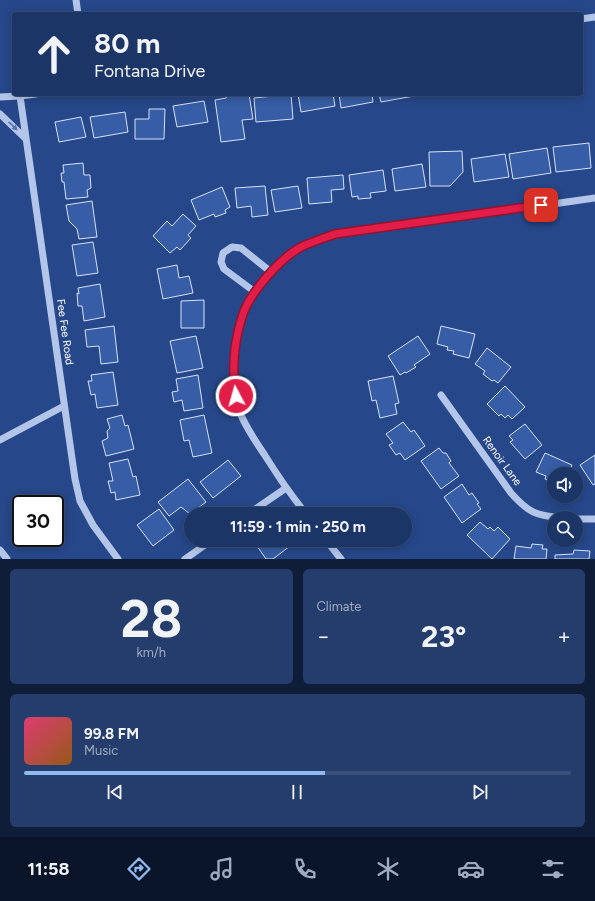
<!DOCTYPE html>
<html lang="en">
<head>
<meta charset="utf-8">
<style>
  :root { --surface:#1c3567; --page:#253d6d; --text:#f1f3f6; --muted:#a0abc0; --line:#3a507b; --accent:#90b9f0 }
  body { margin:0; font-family:Figtree,sans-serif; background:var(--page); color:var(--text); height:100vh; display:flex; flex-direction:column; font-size:15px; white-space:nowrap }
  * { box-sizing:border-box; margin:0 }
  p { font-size:13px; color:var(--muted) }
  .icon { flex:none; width:22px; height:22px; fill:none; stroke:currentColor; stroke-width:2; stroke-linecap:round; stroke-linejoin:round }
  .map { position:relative; height:559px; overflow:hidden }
  .drawer { display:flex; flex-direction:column; gap:10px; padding:10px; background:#0f1d39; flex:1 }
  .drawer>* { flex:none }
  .hud { position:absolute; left:12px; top:12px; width:571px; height:84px; border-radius:4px; box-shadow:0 2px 10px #0003,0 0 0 1px var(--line); background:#1c3567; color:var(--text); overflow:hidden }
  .controls { position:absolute; left:547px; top:467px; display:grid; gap:8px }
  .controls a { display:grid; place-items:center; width:36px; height:36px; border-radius:50%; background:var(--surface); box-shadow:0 2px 10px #0003,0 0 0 1px var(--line); font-size:20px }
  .speed { position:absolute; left:12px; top:495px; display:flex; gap:8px; font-size:20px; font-weight:700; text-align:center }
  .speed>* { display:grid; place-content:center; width:52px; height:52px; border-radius:50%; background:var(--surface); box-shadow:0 2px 10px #0003,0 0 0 1px var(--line); line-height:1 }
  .speed .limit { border:2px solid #111; border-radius:6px; background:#fff; color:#111 }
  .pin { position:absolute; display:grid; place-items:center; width:34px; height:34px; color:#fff; margin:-17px; border-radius:8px; box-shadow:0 2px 6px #0006 }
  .me { position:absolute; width:44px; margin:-22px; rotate:354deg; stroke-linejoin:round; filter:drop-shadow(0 0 3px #0008) }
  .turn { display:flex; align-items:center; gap:14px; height:84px; padding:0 16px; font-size:18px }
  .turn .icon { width:52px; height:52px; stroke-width:2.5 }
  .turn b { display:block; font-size:28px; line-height:34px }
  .big { font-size:30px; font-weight:700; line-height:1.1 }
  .drawer .tile { flex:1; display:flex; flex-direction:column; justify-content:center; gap:6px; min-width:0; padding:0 14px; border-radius:6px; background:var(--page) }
  .drawer .dial { align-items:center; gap:0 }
  .dial b { font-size:52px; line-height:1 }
  .song { display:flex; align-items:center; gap:12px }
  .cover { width:48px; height:48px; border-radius:6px; background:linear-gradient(135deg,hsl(340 70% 55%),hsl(30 70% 35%)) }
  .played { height:4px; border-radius:2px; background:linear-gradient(90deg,var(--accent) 55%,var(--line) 55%) }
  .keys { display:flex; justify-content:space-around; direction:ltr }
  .heat { display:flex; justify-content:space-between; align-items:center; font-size:22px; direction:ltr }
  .drawer .tiles { flex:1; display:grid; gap:10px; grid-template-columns:1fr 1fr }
  .tile:last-child { grid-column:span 2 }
  .trip { position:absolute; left:184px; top:507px; width:228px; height:40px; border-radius:20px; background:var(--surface); box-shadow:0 2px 10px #0003,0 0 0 1px var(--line); font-weight:700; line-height:40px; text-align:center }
  .menu { display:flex; height:64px; justify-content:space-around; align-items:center; background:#0b1529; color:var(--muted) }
  .menu .icon { width:28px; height:28px }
  .menu .on { color:var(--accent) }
  .menu b { font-size:18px; color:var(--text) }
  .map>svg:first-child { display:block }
  .building { fill:#365da5; stroke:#d7e2f7 }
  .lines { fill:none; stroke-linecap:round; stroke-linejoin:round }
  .minor { stroke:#b3c6e9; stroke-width:7 }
  .oneway { fill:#5773ab }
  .route-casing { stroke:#92132f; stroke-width:10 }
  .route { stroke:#e11d48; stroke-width:7 }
  .labels { text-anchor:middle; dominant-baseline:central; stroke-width:4; stroke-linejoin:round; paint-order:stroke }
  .street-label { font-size:11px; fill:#fff; stroke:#264789 }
</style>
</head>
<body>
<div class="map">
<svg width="595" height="559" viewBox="0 0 595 559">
  <rect width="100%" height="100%" fill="#264789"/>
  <path class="building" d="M239,94H249L253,119L242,120L245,139L221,142L215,100L226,98L227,96Z
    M274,94H291L293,119L256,122L254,98L274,96Z
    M298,94H333L335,106L301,112Z
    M339,94H372L373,102L341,108Z
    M379,94H414V96L381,102Z
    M204,101L208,122L177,127L173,106Z
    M149,109H165L164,139H135V119H149Z
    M125,112L128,132L94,138L90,117Z
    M81,117L86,137L59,142L55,122Z
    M589,143L591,168L556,172L553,147Z
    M547,148L551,173L513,179L509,154Z
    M462,151L463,172L450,186H430L429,152Z
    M505,154L509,177L474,182L471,159Z
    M83,163L84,175H90L91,188L87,190L88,197L66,199L64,182H62L61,173H64L63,165Z
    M422,164L426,187L395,191L392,169Z
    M383,170L386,191L370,193L371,198L358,199V196L352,197L349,175Z
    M343,175L344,189L331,190L332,202L309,204L307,178Z
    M265,186L268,215L252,217L251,206L237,208L235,188Z
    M298,186L302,208L275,212L271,190Z
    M222,187L230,207L225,210L226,213L215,217L214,214L199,220L191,200Z
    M92,201L97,237L79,239L77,229L69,221L66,205Z
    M183,214L196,226L188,235L191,238L180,250L177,247L170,253L153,236L167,221L172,226Z
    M93,242L98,273L77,276L72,245Z
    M177,265L179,278L189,276L193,293L163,299L157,269Z
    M100,284L105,317L84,321L82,306H78L77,293L79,294L78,288Z
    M204,300V328H181V301Z
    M114,326L118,362L101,364L99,346L87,347L85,330Z
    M441,326L475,334L469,358L453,354L454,351L447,350L448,347L437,344Z
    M196,336L203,368L177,373L170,341Z
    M418,336L430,354L414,365L416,367L406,373L405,372L400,375L388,356Z
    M487,348L511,367L498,383L494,380L492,381L483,374L485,371L475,364Z
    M113,372L118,405L97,408L95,394L91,395L88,381H92L91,375Z
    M198,375L203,408L184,411L182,400L174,402L172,392L178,391L176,379Z
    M393,376L399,403L395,404L397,414L380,418L376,400L372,401L368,381Z
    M505,386L525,407L512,419L508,415L505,418L501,414L499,416L487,404Z
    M122,415L125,426L128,425L134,449L106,456L102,441L108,438L107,431L110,428L107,419Z
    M204,415L212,453L193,457L189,440L184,441L180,420Z
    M403,422L411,432L414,430L425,446L405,460L400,453L396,455L389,445L393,443L386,434Z
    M525,424L542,445L525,459L510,442L513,440L509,436Z
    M439,448L443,453H446L451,461L449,463L459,476L441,489L421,461Z
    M545,453L572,465L568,474H554V483L545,479L546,476L536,472Z
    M595,455V484L593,485L580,465Z
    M128,459L133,477L136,476L140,495L116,500L115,492L111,493L108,481H113L109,463Z
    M228,460L241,476L213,498L200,482Z
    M188,479L206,502L190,514L181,507L169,516L158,502Z
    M462,484L469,495L472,493L479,503L477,504L481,509L462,523L444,497Z
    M159,509L174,530L153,546L137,525Z
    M480,522L488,529L490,527L494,531L498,527L510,539L492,559L467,535Z
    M260,540H286L290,546L273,559H266L257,546L262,542Z
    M532,544L543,545L542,549H547L546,559H514L516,546L531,548Z
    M574,550L590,551L589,559H555V555L573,554Z"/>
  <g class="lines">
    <path class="minor" d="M76,0L78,14
      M581,19L595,17
      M20,96L75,479L80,501L93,525L118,559
      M0,97L20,96L36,94
      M0,114L26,139
      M255,292L224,269L221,262L223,253L232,247L241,248L271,272
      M441,395L511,493C529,513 535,515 561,518
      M0,440L64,406
      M248,514L286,488
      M306,514C291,495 277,475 264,454C256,442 247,429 241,415C233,398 234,379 235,361C236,346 237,330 242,316C251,290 278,261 301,248C311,241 323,238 335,235L595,198
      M576,519H595
      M326,540L341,559
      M0,550L7,559
      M185,559L212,540"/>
  </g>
  <defs><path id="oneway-solid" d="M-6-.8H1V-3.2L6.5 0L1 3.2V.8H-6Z"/></defs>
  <use class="oneway" href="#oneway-solid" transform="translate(13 126) rotate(43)"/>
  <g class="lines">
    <g class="route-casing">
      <path id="route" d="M236,396C232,371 234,342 242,317C249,293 281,257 303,246C314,241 324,238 335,234L541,205"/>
    </g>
    <use href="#route" class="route"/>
  </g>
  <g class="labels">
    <g class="street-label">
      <text transform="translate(65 332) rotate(82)">Fee Fee Road</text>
      <text transform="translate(502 461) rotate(54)">Renoir Lane</text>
    </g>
  </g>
</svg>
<div class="controls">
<a><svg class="icon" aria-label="sound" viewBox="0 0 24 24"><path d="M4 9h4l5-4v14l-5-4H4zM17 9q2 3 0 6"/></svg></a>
<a><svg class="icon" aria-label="search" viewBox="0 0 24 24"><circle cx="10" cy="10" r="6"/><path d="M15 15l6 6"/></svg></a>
</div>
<div class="speed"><div class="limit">30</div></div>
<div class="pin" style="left:541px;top:205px;background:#d93025"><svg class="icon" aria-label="arrive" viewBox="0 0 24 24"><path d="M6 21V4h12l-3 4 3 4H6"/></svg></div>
<svg class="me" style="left:236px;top:396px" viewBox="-20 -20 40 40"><circle r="17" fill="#e11d48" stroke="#fff" stroke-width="3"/><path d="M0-11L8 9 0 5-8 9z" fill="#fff"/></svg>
<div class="trip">11:59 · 1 min · 250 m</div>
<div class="hud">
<div class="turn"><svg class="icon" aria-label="ahead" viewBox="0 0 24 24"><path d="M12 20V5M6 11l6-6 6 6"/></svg><div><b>80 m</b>Fontana Drive</div></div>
</div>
</div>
<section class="drawer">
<div class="tiles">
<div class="tile dial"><b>28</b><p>km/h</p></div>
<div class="tile"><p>Climate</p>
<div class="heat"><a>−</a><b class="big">23°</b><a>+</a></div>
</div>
<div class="tile">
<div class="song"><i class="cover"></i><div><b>99.8 FM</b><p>Music</p></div></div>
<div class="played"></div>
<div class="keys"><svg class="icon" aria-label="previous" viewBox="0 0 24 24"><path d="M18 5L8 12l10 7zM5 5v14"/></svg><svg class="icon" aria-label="pause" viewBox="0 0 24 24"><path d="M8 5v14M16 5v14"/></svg><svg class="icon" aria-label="next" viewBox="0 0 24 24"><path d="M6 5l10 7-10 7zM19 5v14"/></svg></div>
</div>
</div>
</section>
<nav class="menu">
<b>11:58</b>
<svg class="icon on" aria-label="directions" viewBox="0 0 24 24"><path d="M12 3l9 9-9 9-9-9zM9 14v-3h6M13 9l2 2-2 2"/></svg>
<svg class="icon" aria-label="music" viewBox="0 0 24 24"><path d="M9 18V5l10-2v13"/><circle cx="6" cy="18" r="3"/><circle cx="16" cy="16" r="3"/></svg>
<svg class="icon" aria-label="phone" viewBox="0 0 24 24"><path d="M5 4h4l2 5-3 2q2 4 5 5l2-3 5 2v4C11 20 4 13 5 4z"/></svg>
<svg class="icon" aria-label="climate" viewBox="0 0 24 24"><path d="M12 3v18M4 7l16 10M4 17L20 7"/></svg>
<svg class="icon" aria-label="car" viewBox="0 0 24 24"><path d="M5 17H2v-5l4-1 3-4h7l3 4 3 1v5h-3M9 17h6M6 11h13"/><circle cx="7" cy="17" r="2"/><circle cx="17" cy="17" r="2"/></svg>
<svg class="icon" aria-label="filters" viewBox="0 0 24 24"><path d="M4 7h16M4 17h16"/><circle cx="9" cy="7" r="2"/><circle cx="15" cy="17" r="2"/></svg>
</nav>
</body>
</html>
